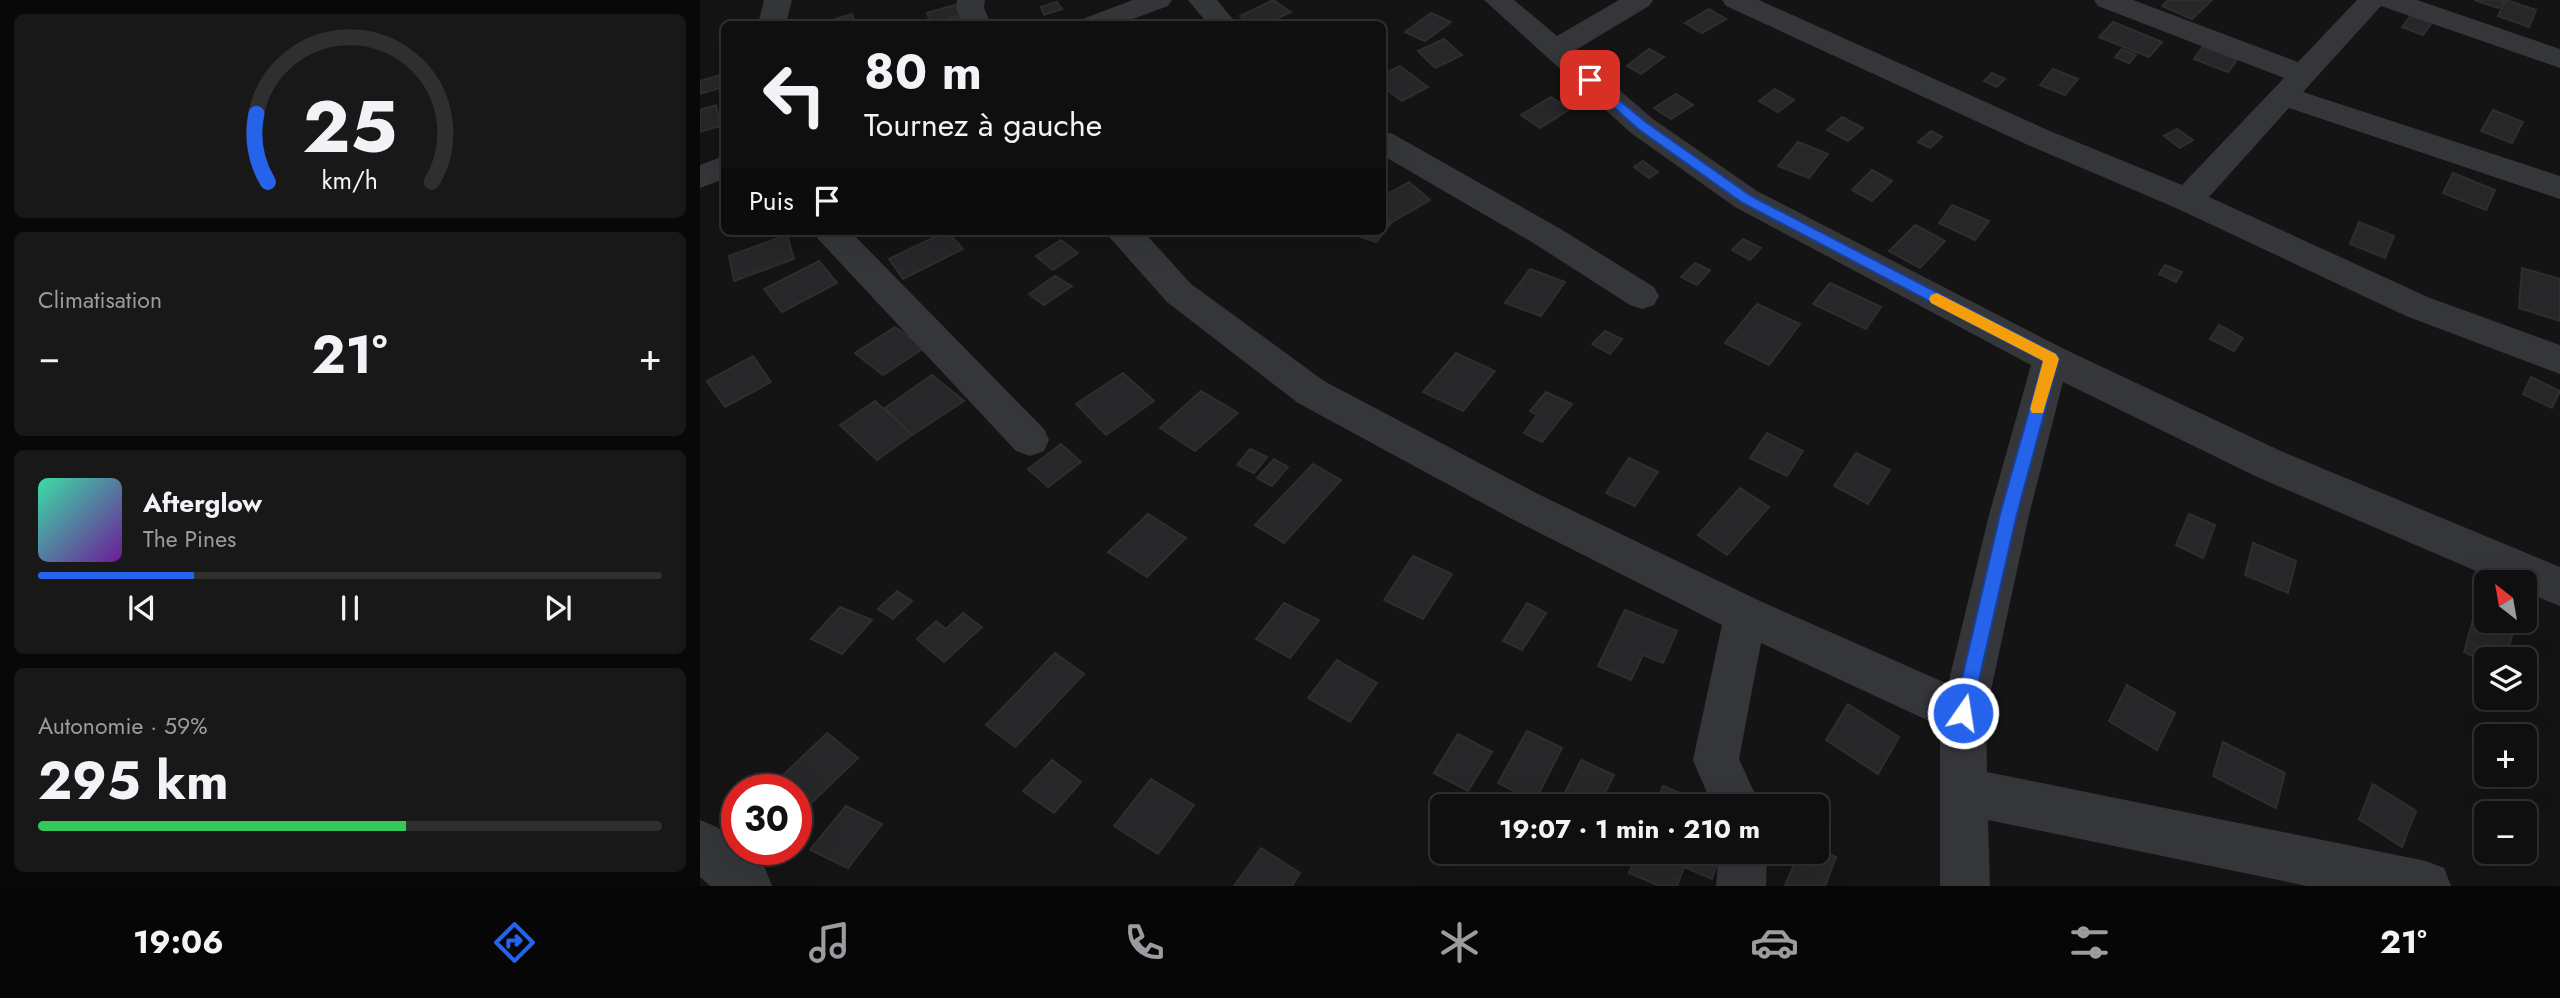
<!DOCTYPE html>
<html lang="fr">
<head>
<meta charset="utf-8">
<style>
  :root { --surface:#0f0f10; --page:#181819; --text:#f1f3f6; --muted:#9b9c9f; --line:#2f2f30; --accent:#2563eb }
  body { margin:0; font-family:Jost,sans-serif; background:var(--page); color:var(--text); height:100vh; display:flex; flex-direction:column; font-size:26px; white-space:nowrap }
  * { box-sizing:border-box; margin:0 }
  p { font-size:23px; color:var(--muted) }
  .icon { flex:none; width:38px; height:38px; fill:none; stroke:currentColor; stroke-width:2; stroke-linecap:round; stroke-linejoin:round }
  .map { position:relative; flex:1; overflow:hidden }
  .panel { display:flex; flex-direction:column; gap:14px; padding:14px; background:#080809; width:700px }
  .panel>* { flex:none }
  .banner { position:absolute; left:21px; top:21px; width:665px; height:214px; border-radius:10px; box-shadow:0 7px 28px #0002,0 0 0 2px var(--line); background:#0f0f10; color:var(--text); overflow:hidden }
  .needle { width:46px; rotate:329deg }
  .buttons { position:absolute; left:1774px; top:570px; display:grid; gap:14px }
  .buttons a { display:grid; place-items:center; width:63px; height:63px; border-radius:10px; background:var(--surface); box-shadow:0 7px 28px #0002,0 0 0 2px var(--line); font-size:35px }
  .speed { position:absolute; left:21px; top:774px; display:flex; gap:14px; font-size:35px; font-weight:700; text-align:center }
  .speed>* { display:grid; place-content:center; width:91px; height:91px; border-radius:50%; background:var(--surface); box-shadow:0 7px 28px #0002,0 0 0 2px var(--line); line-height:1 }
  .speed .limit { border:10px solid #d22; background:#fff; color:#111 }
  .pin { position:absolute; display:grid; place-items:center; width:60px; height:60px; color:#fff; margin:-30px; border-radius:14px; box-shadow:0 4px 10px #0006 }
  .me { position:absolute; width:77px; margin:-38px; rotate:13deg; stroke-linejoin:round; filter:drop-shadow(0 0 5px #0008) }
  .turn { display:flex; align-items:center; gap:24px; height:147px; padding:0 28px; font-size:32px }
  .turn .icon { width:91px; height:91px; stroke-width:2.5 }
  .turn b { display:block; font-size:49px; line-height:60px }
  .then { display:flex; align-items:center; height:66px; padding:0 28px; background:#0003; gap:14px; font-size:26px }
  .big { font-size:52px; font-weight:700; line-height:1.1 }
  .panel .card { flex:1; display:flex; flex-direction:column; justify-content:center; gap:10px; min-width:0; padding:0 24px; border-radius:10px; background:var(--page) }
  .panel .dial { align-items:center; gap:0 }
  .dial svg { height:182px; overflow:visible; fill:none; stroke:var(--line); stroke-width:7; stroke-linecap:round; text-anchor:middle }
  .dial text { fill:var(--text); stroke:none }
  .song { display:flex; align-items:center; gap:21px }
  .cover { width:84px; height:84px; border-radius:10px; background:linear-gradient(135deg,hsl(160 70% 55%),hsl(280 70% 35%)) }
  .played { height:7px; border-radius:4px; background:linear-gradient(90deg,var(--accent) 25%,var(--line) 25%) }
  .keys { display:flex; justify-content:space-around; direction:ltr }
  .heat { display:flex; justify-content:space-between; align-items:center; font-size:38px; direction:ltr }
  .charge { height:10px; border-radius:5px; background:linear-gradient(90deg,#34c759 59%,var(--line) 0) }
  .trip { position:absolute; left:730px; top:794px; width:399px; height:70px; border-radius:10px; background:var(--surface); box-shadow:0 7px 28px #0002,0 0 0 2px var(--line); font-weight:700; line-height:70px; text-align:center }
  .tabs { display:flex; height:112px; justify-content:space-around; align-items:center; background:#060606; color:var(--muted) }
  .tabs .icon { width:49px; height:49px }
  .tabs .current { color:var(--accent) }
  .tabs b { font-size:32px; color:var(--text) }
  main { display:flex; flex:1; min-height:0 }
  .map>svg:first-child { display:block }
  .building { fill:#272729; stroke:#2e2e31; stroke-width:2 }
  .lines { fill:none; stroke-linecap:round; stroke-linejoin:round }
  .minor { fill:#353639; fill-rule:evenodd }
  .route { fill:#2563eb; stroke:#184099; stroke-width:2 }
  .slow { fill:#f59e0b }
</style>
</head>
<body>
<main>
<section class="panel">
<div class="card dial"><svg viewBox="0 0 100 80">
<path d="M14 69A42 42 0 1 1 86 69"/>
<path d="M14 69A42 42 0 0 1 9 39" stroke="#2563eb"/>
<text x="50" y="56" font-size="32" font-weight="700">25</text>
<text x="50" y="72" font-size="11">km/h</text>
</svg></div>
<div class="card"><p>Climatisation</p>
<div class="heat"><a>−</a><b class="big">21°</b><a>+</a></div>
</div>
<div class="card">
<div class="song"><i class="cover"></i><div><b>Afterglow</b><p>The Pines</p></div></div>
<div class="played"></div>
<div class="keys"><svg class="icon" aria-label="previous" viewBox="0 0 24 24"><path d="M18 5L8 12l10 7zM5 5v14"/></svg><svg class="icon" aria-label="pause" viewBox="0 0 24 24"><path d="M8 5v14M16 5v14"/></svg><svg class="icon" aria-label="next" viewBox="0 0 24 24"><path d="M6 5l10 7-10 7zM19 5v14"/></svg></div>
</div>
<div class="card"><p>Autonomie · 59%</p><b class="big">295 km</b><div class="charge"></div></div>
</section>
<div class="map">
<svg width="1860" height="886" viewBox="0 0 1860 886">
  <rect width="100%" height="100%" fill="#141415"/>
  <path class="building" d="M573,0L591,12L565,24H550L540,16Z
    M1468,0H1512L1492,19L1462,6Z
    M1774,0H1804L1799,8Z
    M1806,0L1836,10L1829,27L1798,16Z
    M357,2L362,9L344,15L341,7Z
    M258,4L262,14L231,24L227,13Z
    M1009,9L1026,19L1002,33L985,23Z
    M731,13L751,22L725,41L705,32Z
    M1713,13L1733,21L1723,35L1702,27Z
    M152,14L155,24H126L125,22Z
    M263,16L267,24H234Z
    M1413,22L1462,42L1449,57L1399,37Z
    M744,39L762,55L735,68L718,51Z
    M1503,46L1537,60L1528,72L1494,59Z
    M949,49L964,57L941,74L927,66Z
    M1422,49L1436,55L1429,63L1415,57Z
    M700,66L728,87L702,101L682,86V75Z
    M1353,69L1378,79L1365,95L1340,85Z
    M1292,73L1305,79L1297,87L1284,81Z
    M24,74V96L21,97L19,88L0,94V81Z
    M1075,89L1094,100L1078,112L1059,101Z
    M976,94L993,105L971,119L954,108Z
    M851,97L870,109L840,128L821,115Z
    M16,105L20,126L0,132V110Z
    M1793,110L1823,122L1812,143L1781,131Z
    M1142,117L1163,128L1148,141L1127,130Z
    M1477,129L1493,140L1480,148L1464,136Z
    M1231,131L1242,137L1230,148L1218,142Z
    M1098,142L1128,154L1109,178L1078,166Z
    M943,161L958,172L949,178L934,167Z
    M1172,170L1192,181L1172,201L1152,190Z
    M1753,173L1795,190L1786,210L1743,193Z
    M709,182L730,200L692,222L682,214V197Z
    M1252,205L1289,221L1275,240L1239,223Z
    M682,219L692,222L676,242L647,232L682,231Z
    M1659,222L1694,236L1685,258L1650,244Z
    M1215,225L1245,241L1220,268L1189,251Z
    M247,231L263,249L203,279L189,259Z
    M87,235L94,259L34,281L29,256Z
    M1043,239L1061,248L1050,260L1032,250Z
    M361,240L378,253L353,270L336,256Z
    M119,261L137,283L82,312L64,289Z
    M995,263L1010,270L997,285L981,277Z
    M1465,265L1482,272L1476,282L1459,274Z
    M1822,268L1860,279V321L1819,308Z
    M830,269L865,282L841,316L805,303Z
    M355,276L372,286L344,305L329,294Z
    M1130,283L1181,307L1166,329L1113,304Z
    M1057,304L1100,324L1069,365L1025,343Z
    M1519,325L1543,338L1534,351L1510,339Z
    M195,327L224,348L183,375L155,353Z
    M905,331L922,339L910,354L892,344Z
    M756,353L795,371L763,411L723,392Z
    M53,356L71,382L25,407L7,381Z
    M423,373L454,401L406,435L376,404Z
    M232,375L264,401L212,435L185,408Z
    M1831,377L1860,391L1852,408L1823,394Z
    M501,391L538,413L495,451L460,428Z
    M846,392L872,404L842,442L824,433L837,415L830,411Z
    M175,401L212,435L177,460L140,425Z
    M1067,433L1103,451L1087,476L1050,458Z
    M361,444L381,462L348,487L328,469Z
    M550,449L567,457L554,473L537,465Z
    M1156,453L1190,470L1168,504L1134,486Z
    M929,458L958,472L935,506L906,493Z
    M574,459L588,467L572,486L557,478Z
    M613,464L641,480L584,543L555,525Z
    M1040,488L1069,507L1027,555L998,535Z
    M448,514L486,538L447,577L408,552Z
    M1489,514L1515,525L1503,558L1476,545Z
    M1553,543L1596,561L1588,593L1545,575Z
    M713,556L752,574L723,619L684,600Z
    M197,591L212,601L193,619L178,609Z
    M584,603L619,620L590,658L556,639Z
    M827,603L846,613L822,650L803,641Z
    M140,607L172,620L142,654L111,639Z
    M1776,609L1787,615V621H1800L1814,628L1806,660H1787V663L1764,652Z
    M925,610L977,631L963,663L943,655L931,680L898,666Z
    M263,613L282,627L244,662L217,639L236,621L246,629Z
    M355,653L384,674L315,747L286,725Z
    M637,660L677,683L650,722L608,698Z
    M1427,685L1475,713L1457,750L1409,721Z
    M1148,704L1199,737L1178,774L1126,740Z
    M827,731L862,748L835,801L798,783Z
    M127,733L158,758L104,810L96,804V789H78L73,785Z
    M758,734L792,752L768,791L734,773Z
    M1523,742L1585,773L1576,808L1513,776Z
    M352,760L381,782L354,813L323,791Z
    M881,760L914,775L898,807L865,793Z
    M451,779L494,805L458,854L414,826Z
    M1673,784L1716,811L1702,847L1659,819Z
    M963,786L1013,807H955Z
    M146,806L182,824L148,868L110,850Z
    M561,848L600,873L592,886H534Z
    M1116,848L1136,857L1125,886H1085L1099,852H1116Z
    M937,852H1021L1012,879L984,867L977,886H960L929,873Z"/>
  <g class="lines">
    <path class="minor" d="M64,0H92L86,24H58Z
      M257,0H285L284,8L291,24H263L256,8Z
      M433,0H472L468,6L419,24H381L385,18Z
      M488,0H517L537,24H508Z
      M784,0H814L857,36L919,0H953L949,6L874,51L953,119L1057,191L1364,349L1583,452L1860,567V606L1825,592V583H1804L1555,476L1363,382L1329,515L1286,713L1287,772L1726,861L1744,868L1751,886H1607L1288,820L1290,886H1240V726L1061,643L1039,759L1061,807H1013L993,760L1022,625L810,518L598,403L467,302L411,239L406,231H443L491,284L624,381L838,494L1060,601L1248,684L1289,515L1331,365L1035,207L931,133Z
      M1022,0H1059L1350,131L1482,185L1584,78L1398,6L1394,0H1433L1598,62L1657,0H1717L1860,49V68L1681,6L1603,92L1860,176V199L1589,108L1509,197L1730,298L1860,345V374L1706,316L1476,208L1328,145L1026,6Z
      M682,131L693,134L859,228L954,287L959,296L954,305L942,309L930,305L835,244L682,155Z
      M24,156V179L0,188V165Z
      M113,231H150L344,429L349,440L344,451L330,456L316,451L118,239Z
      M0,820L17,827L37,844V849H42L65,868L72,886H10L0,877Z
      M1019,852H1067L1066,886H1016Z"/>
  </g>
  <path class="route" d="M890,76L947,123L1051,196L1356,354L1359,359L1317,514L1270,719L1263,722L1257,719L1254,713L1300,514L1343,361L1041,202L938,129L886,82V77Z"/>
  <path class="slow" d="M1237,293L1356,354L1359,359L1343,413H1332L1330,409L1343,361L1231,303L1229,299L1231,295Z"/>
</svg>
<div class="buttons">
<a><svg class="needle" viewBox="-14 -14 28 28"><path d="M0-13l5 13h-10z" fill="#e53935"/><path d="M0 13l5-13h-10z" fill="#9b9c9f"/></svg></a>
<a><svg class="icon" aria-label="layers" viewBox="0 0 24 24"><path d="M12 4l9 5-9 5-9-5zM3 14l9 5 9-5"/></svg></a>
<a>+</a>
<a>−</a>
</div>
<div class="speed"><div class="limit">30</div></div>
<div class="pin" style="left:890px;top:80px;background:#d93025"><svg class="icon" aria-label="arrive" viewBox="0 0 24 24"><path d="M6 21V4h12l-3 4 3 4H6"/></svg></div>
<svg class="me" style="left:1263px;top:713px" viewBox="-20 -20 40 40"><circle r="17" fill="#2563eb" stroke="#fff" stroke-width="3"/><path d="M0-11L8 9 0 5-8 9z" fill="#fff"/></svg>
<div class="trip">19:07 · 1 min · 210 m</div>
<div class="banner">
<div class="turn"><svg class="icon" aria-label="left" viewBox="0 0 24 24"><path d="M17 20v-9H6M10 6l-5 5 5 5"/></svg><div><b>80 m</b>Tournez à gauche</div></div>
<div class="then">Puis<svg class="icon" aria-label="arrive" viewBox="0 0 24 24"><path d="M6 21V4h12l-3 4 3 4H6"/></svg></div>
</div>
</div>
</main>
<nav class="tabs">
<b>19:06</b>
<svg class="icon current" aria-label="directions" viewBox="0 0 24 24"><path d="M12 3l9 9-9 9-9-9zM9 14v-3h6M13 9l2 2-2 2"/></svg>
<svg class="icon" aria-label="music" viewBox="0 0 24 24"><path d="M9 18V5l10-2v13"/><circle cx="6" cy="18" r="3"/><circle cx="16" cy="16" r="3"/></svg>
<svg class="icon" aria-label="phone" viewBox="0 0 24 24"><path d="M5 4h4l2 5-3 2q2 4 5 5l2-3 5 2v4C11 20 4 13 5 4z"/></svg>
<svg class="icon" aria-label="climate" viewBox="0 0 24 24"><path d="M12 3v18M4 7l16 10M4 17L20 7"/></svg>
<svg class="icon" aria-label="car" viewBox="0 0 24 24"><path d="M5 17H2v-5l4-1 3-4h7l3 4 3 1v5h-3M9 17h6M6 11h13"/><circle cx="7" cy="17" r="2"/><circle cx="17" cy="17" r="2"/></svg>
<svg class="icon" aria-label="filters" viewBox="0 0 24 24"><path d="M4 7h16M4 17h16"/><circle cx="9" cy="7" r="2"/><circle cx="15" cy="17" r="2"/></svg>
<b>21°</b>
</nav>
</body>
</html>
